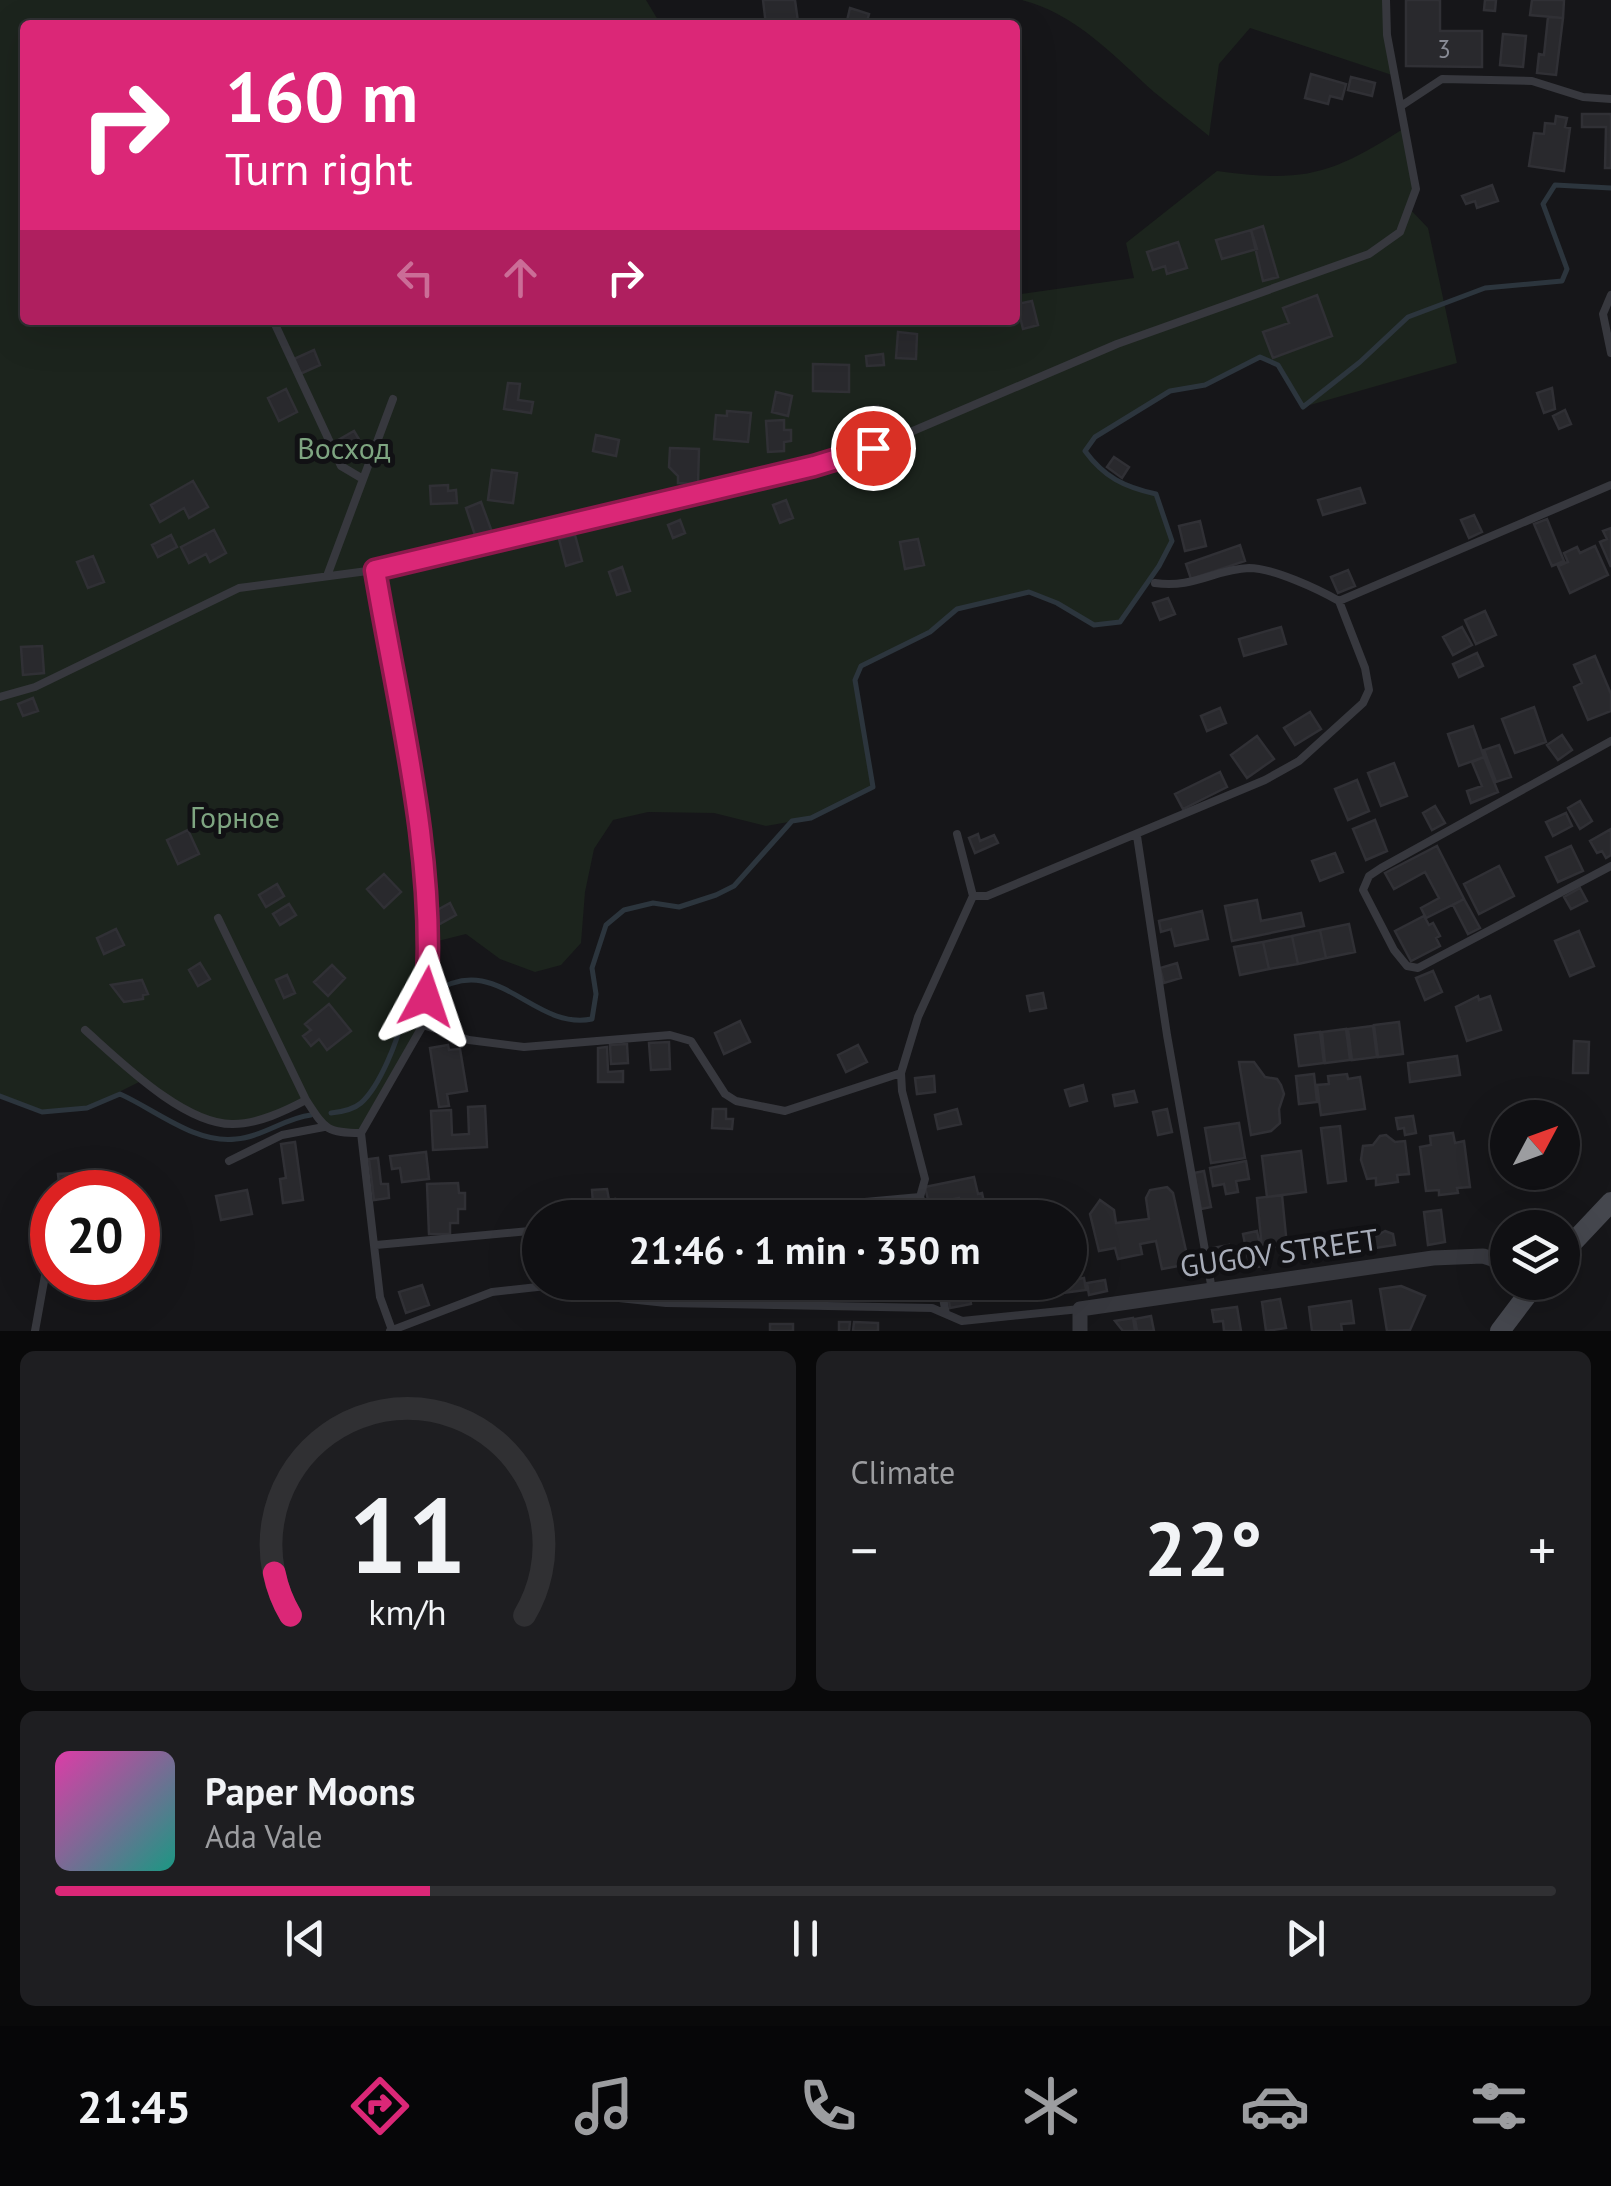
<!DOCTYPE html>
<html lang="en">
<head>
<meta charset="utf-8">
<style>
  :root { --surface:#101013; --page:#1e1e21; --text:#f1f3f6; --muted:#9c9da0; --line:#303033; --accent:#db2777 }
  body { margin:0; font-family:"PT Sans",sans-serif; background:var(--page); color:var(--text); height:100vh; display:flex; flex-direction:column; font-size:38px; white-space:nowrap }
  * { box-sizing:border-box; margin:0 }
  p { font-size:32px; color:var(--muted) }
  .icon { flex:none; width:55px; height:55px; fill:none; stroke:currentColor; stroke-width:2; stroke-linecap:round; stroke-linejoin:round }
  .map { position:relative; height:1331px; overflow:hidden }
  .drawer { display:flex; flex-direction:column; gap:20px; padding:20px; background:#09090a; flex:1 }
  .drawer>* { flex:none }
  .top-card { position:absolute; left:20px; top:20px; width:1000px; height:305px; border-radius:10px; box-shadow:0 10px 40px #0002,0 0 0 2px var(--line); background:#db2777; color:#fff; overflow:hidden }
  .needle { width:65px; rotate:49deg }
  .fabs { position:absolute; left:1490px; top:1100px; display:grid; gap:20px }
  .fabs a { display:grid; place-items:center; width:90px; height:90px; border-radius:50%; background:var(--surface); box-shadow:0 10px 40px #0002,0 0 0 2px var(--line); font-size:50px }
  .speed { position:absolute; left:30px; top:1170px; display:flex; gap:20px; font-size:50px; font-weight:700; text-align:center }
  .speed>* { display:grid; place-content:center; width:130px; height:130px; border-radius:50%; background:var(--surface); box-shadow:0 10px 40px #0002,0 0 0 2px var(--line); line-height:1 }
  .speed .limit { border:15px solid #d22; background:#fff; color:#111 }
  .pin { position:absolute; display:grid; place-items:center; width:85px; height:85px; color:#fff; margin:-42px; border:5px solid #fff; border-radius:50%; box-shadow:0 2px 10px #0007 }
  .me { position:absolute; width:110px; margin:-55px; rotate:5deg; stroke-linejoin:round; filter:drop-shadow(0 0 8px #0008) }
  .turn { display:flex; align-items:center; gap:35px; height:210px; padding:0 40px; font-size:45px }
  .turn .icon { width:130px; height:130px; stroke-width:2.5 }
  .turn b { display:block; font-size:70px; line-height:85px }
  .lanes { display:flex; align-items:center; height:95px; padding:0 40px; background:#0003; justify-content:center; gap:50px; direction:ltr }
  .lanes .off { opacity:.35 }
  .big { font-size:75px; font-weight:700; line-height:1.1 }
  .drawer .widget { flex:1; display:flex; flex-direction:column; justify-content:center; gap:15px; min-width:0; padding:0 35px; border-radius:15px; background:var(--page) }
  .drawer .dial { align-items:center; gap:0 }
  .dial svg { height:260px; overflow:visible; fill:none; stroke:var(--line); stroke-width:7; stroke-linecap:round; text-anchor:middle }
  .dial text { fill:var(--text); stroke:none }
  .song { display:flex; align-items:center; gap:30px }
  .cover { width:120px; height:120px; border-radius:15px; background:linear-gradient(135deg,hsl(320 70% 55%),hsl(170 70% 35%)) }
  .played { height:10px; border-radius:5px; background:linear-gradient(90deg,var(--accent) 25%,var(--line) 25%) }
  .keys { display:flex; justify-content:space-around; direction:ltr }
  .heat { display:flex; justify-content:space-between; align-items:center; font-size:55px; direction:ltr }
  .drawer .tiles { flex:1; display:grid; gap:20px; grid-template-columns:1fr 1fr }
  .widget:last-child { grid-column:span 2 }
  .trip { position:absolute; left:522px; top:1200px; width:565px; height:100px; border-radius:50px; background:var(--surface); box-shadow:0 10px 40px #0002,0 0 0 2px var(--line); font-weight:700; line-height:100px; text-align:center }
  .dock { display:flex; height:160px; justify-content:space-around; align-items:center; background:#060608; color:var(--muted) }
  .dock .icon { width:70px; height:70px }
  .dock .current { color:var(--accent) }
  .dock b { font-size:45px; color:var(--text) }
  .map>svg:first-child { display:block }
  .green { fill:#1c241d }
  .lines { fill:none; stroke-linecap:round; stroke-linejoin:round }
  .stream { stroke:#2c353d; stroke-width:5 }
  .building { fill:#29292d; stroke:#303035; stroke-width:2.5 }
  .lane { stroke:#37383e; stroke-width:8 }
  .street { stroke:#37383e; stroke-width:15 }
  .secondary { stroke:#45474e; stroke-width:20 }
  .route-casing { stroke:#8e194d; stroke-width:25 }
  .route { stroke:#db2777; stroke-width:18 }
  .labels { text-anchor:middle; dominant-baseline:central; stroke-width:10; stroke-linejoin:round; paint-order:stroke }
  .number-label { font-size:25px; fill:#888b95 }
  .park-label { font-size:30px; fill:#7ea581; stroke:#111114 }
  .street-label { font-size:30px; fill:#a8adb9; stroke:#111114 }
</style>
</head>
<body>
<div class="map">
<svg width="1611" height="1331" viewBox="0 0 1611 1331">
  <rect width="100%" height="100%" fill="#161619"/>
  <path class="green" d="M0,0H646L661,25H25V320H1015V295L1134,278L1126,243L1217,171C1303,183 1331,175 1403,129L1416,189L1409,208L1428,228L1457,363L1303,407L1278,365L1260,357L1205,385L1170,391L1095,436L1085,451C1104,477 1125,487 1156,494L1171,541L1159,566L1120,622L1094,625L1057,603L1029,592L958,609L930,632L861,666L855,680L873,787L811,818L766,826L714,813L648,812L613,820L594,849L585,892L581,943L561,965L535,972L500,959L466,934L430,943L423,1025L361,1133H332L306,1100C236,1138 204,1124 143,1080L87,1108L42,1112L0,1096Z
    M1022,0H1386L1395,76L1250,28L1219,64L1209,136C1191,121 1172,107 1154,92C1114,56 1076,14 1022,0Z"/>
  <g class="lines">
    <path class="stream" d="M433,993C497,949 532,1031 592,1019L596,994L592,968L606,925L624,910L653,903L679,907L716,895L734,886L792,821L811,818L873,787L855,680L861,666L930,632L957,609L1029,592L1057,603L1094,625L1120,622L1159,566L1172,541L1156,494C1124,487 1104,477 1085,451L1095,437L1170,391L1205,385L1260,357L1278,365L1303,407L1360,362L1408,317L1485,288L1562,281L1567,269L1543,204L1555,185L1611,188
      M0,1096L42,1112L87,1108L120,1094C156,1110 195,1144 236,1139C262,1137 285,1118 311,1115
      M331,1113C341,1112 354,1109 361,1103C380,1086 398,1040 403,1016L417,1006"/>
  </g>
  <path class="building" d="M763,0H795L798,22L766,25Z
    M1406,0H1440V31H1482V67L1406,66Z
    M1485,0H1496L1495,11L1484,10Z
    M1532,0H1564L1563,18L1530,15Z
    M850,8L869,14L866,25H846Z
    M1548,17L1563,18L1556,75L1537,73L1539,54L1544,55Z
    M1503,34L1526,36L1523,67L1500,65Z
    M1311,74L1346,84L1342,99L1330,96L1328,104L1305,98Z
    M1351,77L1375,83L1372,96L1348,90Z
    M1582,114H1611V168H1605L1606,127H1582Z
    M1556,116L1567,118L1565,127L1570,128L1564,171L1529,166L1534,133L1544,134L1545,123L1555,124Z
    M1492,185L1498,201L1477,208L1475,201L1466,204L1462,196Z
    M1263,226L1278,277L1263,281L1251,230Z
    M1251,230L1257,249L1222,259L1216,240Z
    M1178,242L1187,268L1167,274L1165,266L1153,270L1147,252Z
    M1317,295L1332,336L1273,358L1263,332L1289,323L1283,308Z
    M1032,301L1038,325L1023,329L1017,304Z
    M898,332L917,334L916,359L896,358Z
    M314,350L320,365L300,374L294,359Z
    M883,354L884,365L867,366L866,356Z
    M813,364L849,365V392L813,391Z
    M508,383L520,384L518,400L533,402L531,413L504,409Z
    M1552,388L1555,409L1544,413L1537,393Z
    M286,389L297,412L279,421L268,398Z
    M776,392L792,396L788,416L772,412Z
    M878,406L881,424L868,426L865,408Z
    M1565,410L1571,424L1559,429L1553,416Z
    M727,411L751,413L748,442L714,439L716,415L727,416Z
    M784,420V430H791V441L784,442V451L768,452L766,421Z
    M354,431L363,446L342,458L333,443Z
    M596,435L619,440L616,456L593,451Z
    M670,448L699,449L698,484L678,483V476L669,467Z
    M1114,457L1129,467L1122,478L1107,467Z
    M492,470L517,473L513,503L488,500Z
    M193,481L208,507L189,518L184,508L160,522L151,505Z
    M448,485V491L456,490L457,503L431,504L430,486Z
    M1360,488L1365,503L1323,515L1318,500Z
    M786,500L793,518L780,523L773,505Z
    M481,502L492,532L476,538L466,508Z
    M1474,515L1482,532L1469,538L1461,520Z
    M1547,519L1564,561L1552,566L1534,524Z
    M680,520L685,533L673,538L668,525Z
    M1200,521L1206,546L1185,551L1179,526Z
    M1611,528V567L1600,542L1607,539L1603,531Z
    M214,530L226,553L210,562L206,554L189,563L181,547Z
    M171,535L177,547L158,557L152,545Z
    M575,535L582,561L566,566L559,539Z
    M918,539L924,565L905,569L900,542Z
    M1240,545L1245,561L1191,579L1186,564Z
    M1595,546L1608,575L1570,593L1558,566L1568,562L1564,553L1577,547L1580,553Z
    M93,556L104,582L88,588L77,562Z
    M622,567L630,591L617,595L609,572Z
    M1348,570L1355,586L1338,593L1331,577Z
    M1168,598L1175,614L1160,620L1153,603Z
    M1485,611L1496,635L1476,644L1465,620Z
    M1281,627L1286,644L1244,656L1239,639Z
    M1462,627L1472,645L1453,655L1443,637Z
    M42,646L44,673L23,675L21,647Z
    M1477,653L1483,666L1459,677L1453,664Z
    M1595,656L1611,694V711L1588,720L1574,687L1582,683L1574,665Z
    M33,698L38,711L23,716L18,704Z
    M1534,707L1546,742L1515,753L1502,719Z
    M1220,708L1226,723L1207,731L1201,716Z
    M1310,712L1321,729L1295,745L1284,728Z
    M1473,726L1484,757L1459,766L1448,734Z
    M1562,735L1572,750L1558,760L1547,745Z
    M1257,736L1274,759L1247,778L1231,755Z
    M1499,745L1511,777L1496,782L1484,750Z
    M1484,757L1498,792L1471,803L1467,791L1482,786L1472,762Z
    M1394,763L1407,796L1381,806L1368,773Z
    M1220,772L1227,787L1183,809L1175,794Z
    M1357,780L1369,811L1348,820L1335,789Z
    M1580,801L1592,821L1580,829L1568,808Z
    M1435,806L1445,823L1432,830L1423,813Z
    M1566,813L1572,826L1553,836L1546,822Z
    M1375,820L1387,851L1366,860L1353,829Z
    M1611,829V855L1606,858L1602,851L1597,853L1590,841Z
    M188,830L199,854L178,864L167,840Z
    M978,834L980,841L994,835L998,843L975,853L969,838Z
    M1437,846L1464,899L1426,918L1421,908L1439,898L1425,872L1394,889L1385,873Z
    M1571,846L1583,871L1558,882L1546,857Z
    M1335,853L1343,872L1320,881L1312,861Z
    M1499,866L1514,896L1479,914L1464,884Z
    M384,874L401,892L384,908L367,889Z
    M277,884L284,896L266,907L259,895Z
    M1580,888L1587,901L1571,909L1564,897Z
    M1464,899L1480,928L1468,934L1453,905Z
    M1257,900L1261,921L1301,913L1304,926L1232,941L1225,906Z
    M450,903L456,915L438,925L432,913Z
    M289,904L296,915L280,925L273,914Z
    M1202,911L1208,939L1175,946L1171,929L1161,932L1159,921Z
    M1424,916L1429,925L1433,923L1440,936L1436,938L1440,946L1411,961L1395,931Z
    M1349,924L1355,952L1326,958L1320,930Z
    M116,929L124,945L104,954L97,938Z
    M1320,930L1326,958L1298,964L1292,936Z
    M1579,931L1594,966L1570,976L1555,941Z
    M1292,936L1298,964L1269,969L1263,942Z
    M1263,942L1269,969L1240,975L1234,947Z
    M200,963L210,979L198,986L189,970Z
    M1177,963L1181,978L1164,983L1160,968Z
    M332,965L345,978L328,996L314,982Z
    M1433,971L1442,992L1425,1000L1416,978Z
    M287,975L295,993L284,998L276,980Z
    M142,980L148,994L143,995V999L124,1002L111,985Z
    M1043,993L1046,1008L1030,1011L1027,996Z
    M1478,996L1479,1000L1490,996L1501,1030L1467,1041L1456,1007Z
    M329,1004L351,1031L327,1050L319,1039L311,1046L303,1036L311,1030L305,1024Z
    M740,1021L750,1042L724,1054L715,1033Z
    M1399,1022L1403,1054L1378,1057L1374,1025Z
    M1373,1026L1377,1057L1352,1060L1348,1029Z
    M1346,1029L1350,1060L1325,1063L1322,1032Z
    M1320,1032L1324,1063L1299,1066L1295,1035Z
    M1574,1041L1589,1042L1588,1073H1573Z
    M669,1042L670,1069L651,1070L649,1043Z
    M627,1044L628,1063L611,1064L610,1045Z
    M448,1045L449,1050L460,1049L467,1091L447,1094L449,1106L439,1107L430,1048Z
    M858,1045L867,1062L846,1072L838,1055Z
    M607,1047L608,1072L623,1071V1082H598V1048Z
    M1457,1056L1460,1075L1410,1082L1408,1063Z
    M1239,1062H1254L1265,1077L1277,1079L1281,1085L1284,1094L1279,1109L1280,1123L1271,1131L1251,1135Z
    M1314,1074L1317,1102L1299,1104L1296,1076Z
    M1347,1074L1348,1079L1360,1077L1365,1109L1321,1115L1317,1085L1329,1084L1328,1076Z
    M934,1076L935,1092L917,1094L915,1078Z
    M1083,1085L1087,1101L1070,1106L1065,1090Z
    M1134,1091L1137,1102L1115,1106L1113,1095Z
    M485,1106L487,1147L433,1150L431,1111L451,1110L452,1135L469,1134L468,1107Z
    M713,1109H726V1119H733L732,1129L712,1128Z
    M957,1109L961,1124L938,1129L935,1115Z
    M1167,1109L1172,1132L1158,1135L1153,1112Z
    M1413,1116L1416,1133L1405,1135L1404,1128L1398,1129L1396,1118Z
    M1239,1123L1245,1158L1211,1163L1205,1128Z
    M1340,1126L1346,1181L1328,1183L1321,1128Z
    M1453,1133L1455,1143L1464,1141L1470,1187L1457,1188L1458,1193L1439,1195V1190L1426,1191L1420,1147L1431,1145L1430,1136Z
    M1386,1135L1395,1142L1405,1141L1409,1174L1397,1175L1398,1182L1376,1185V1178L1367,1179L1361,1160L1363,1146L1373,1145L1380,1136Z
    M295,1142L303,1200L283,1203L280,1179L286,1178L281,1144Z
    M1301,1151L1306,1192L1267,1197L1262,1156Z
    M426,1152L429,1179L402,1182L400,1168L392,1169L390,1156Z
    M378,1158L381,1184H388L389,1198L374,1200L369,1159Z
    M1246,1161L1249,1179L1236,1181L1238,1192L1226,1194L1224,1184L1213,1186L1210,1168Z
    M1204,1171L1211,1207L1201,1209L1194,1173Z
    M75,1173L77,1191L60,1192L58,1174Z
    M974,1177L978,1194L982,1193L984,1202L961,1207L959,1198L929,1204L925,1187Z
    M458,1183L459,1193H465V1209H458V1223H450V1234H429L427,1184Z
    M1167,1187L1173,1193L1189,1264L1162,1269L1156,1241L1140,1244L1142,1254L1118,1259L1115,1248L1099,1251L1090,1214L1100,1200L1114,1210L1116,1223L1149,1219L1146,1198L1150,1190Z
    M607,1189L609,1200L615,1199L617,1218H594L592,1190Z
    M247,1190L252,1214L221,1220L216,1196Z
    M1282,1195L1287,1246L1262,1248L1257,1198Z
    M1441,1210L1445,1242L1428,1245L1424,1212Z
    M1257,1231L1264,1266L1250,1268L1243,1234Z
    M1385,1231L1393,1234L1395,1245L1375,1248L1374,1237Z
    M1078,1243L1081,1266L1070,1268V1244Z
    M1229,1245L1234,1269L1217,1272L1213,1248Z
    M1084,1278L1086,1290L1062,1293L1060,1282Z
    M1105,1280L1107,1291L1089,1295L1087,1283Z
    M829,1282H848L849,1293L830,1295Z
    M946,1282H960L961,1290L969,1289L971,1304L950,1308Z
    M422,1285L429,1305L406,1313L399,1292Z
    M1401,1286L1425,1296L1410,1330L1387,1331L1380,1289Z
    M1280,1299L1286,1328L1266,1331L1262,1302Z
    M1351,1301L1354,1323L1341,1324L1342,1331H1312L1309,1307Z
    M1237,1307L1241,1331H1224L1223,1321L1214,1322L1212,1310Z
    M1151,1316L1154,1331H1137L1135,1319Z
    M1133,1318L1135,1331H1123L1115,1321Z
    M839,1322H850L849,1331H839Z
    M854,1322L878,1323V1331H853Z
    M770,1324H793V1331H770Z"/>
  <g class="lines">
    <path class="lane" d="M1401,106L1442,79L1532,81L1583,97L1611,99
      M1611,295L1603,314L1611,353
      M273,320L341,466L363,479
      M375,570L415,804L430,943L423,1025L361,1133L380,1297L392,1330
      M327,576L393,399
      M1339,601L1611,485
      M0,697L35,687L239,588L375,570L815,467L873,448L1117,344L1369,254L1400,232L1416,189L1387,35L1386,0
      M1611,741L1381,868L1369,876L1363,890L1394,950L1407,966L1418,968L1611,866
      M1137,836L1167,1035L1212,1290
      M973,896H987L1265,780L1299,761L1363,703L1369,690L1365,668L1339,601C1318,589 1273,568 1249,568C1215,569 1193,589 1155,583
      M218,918L306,1100
      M423,1025L469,1040L524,1047L670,1035L691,1041L725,1094L736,1101L785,1111L901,1073
      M85,1030C120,1061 184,1125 233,1124C258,1124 285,1111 306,1100C325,1129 326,1133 361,1133
      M229,1161L282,1135L324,1127
      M688,1218L920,1197
      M929,1218L920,1197L925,1179L902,1091L901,1073L918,1017L973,896L957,834
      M376,1245L540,1230
      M940,1282L946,1314
      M35,1331L46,1270
      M390,1331L492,1292L574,1283L600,1296L666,1303L932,1308L962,1321L1080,1309"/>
    <path class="street" d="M1080,1331V1309L1433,1258L1483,1256L1508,1264"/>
    <path class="secondary" d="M1562,1254L1611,1202
      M1500,1331L1537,1282"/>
  </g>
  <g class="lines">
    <g class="route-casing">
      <path id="route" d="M426,997C437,858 398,708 375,570L814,466L873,448"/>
    </g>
    <use href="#route" class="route"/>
  </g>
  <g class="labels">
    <g class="number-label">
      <text x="1444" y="49">3</text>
    </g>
    <g class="park-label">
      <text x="344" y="447">Восход</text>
      <text x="235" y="816">Горное</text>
    </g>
    <g class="street-label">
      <text transform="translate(1279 1252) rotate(-8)">GUGOV STREET</text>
    </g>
  </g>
</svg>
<div class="fabs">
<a><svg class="needle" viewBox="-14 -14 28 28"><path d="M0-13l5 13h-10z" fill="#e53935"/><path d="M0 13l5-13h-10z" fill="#9c9da0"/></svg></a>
<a><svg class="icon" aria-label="layers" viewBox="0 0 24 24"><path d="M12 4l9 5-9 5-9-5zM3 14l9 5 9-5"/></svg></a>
</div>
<div class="speed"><div class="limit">20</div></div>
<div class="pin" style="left:873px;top:448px;background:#d93025"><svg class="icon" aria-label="arrive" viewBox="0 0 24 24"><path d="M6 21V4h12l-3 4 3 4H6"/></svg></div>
<svg class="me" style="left:426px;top:997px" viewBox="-20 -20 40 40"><path d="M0-17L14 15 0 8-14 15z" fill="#db2777" stroke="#fff" stroke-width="4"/></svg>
<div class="trip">21:46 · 1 min · 350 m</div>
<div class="top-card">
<div class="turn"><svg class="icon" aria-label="right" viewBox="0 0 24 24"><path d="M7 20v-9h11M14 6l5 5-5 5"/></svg><div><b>160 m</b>Turn right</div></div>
<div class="lanes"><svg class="icon off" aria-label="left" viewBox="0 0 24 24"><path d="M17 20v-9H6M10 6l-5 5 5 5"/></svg><svg class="icon off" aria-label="ahead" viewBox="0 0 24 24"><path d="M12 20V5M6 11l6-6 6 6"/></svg><svg class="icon" aria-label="right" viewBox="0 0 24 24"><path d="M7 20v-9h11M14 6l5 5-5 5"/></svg></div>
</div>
</div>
<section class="drawer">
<div class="tiles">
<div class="widget dial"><svg viewBox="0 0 100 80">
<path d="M14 69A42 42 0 1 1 86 69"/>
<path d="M14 69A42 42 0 0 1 9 56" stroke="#db2777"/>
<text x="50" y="56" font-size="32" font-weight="700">11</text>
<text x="50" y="72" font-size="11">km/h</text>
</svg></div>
<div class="widget"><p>Climate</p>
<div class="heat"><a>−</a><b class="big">22°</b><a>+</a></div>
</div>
<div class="widget">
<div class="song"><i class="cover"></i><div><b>Paper Moons</b><p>Ada Vale</p></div></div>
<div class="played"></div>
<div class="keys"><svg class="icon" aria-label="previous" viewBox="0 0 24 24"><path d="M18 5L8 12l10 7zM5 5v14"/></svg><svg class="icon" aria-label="pause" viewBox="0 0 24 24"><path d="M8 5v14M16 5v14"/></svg><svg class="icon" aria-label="next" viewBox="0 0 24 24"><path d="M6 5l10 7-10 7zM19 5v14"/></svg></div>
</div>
</div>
</section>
<nav class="dock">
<b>21:45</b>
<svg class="icon current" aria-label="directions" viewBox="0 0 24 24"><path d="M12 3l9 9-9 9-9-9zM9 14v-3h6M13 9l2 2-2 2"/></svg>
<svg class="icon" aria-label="music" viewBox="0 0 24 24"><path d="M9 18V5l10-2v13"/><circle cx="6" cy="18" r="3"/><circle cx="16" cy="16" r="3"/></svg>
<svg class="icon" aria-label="phone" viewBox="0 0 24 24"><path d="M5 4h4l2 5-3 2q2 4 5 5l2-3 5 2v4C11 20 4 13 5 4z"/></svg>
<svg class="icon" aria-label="climate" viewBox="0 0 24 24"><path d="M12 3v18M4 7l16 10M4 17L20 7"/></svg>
<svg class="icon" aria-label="car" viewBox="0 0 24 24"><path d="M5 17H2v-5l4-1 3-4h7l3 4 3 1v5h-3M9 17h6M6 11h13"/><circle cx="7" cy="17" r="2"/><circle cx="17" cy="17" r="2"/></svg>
<svg class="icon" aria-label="filters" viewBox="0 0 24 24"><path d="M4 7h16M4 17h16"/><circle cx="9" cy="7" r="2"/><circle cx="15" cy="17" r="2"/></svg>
</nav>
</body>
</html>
